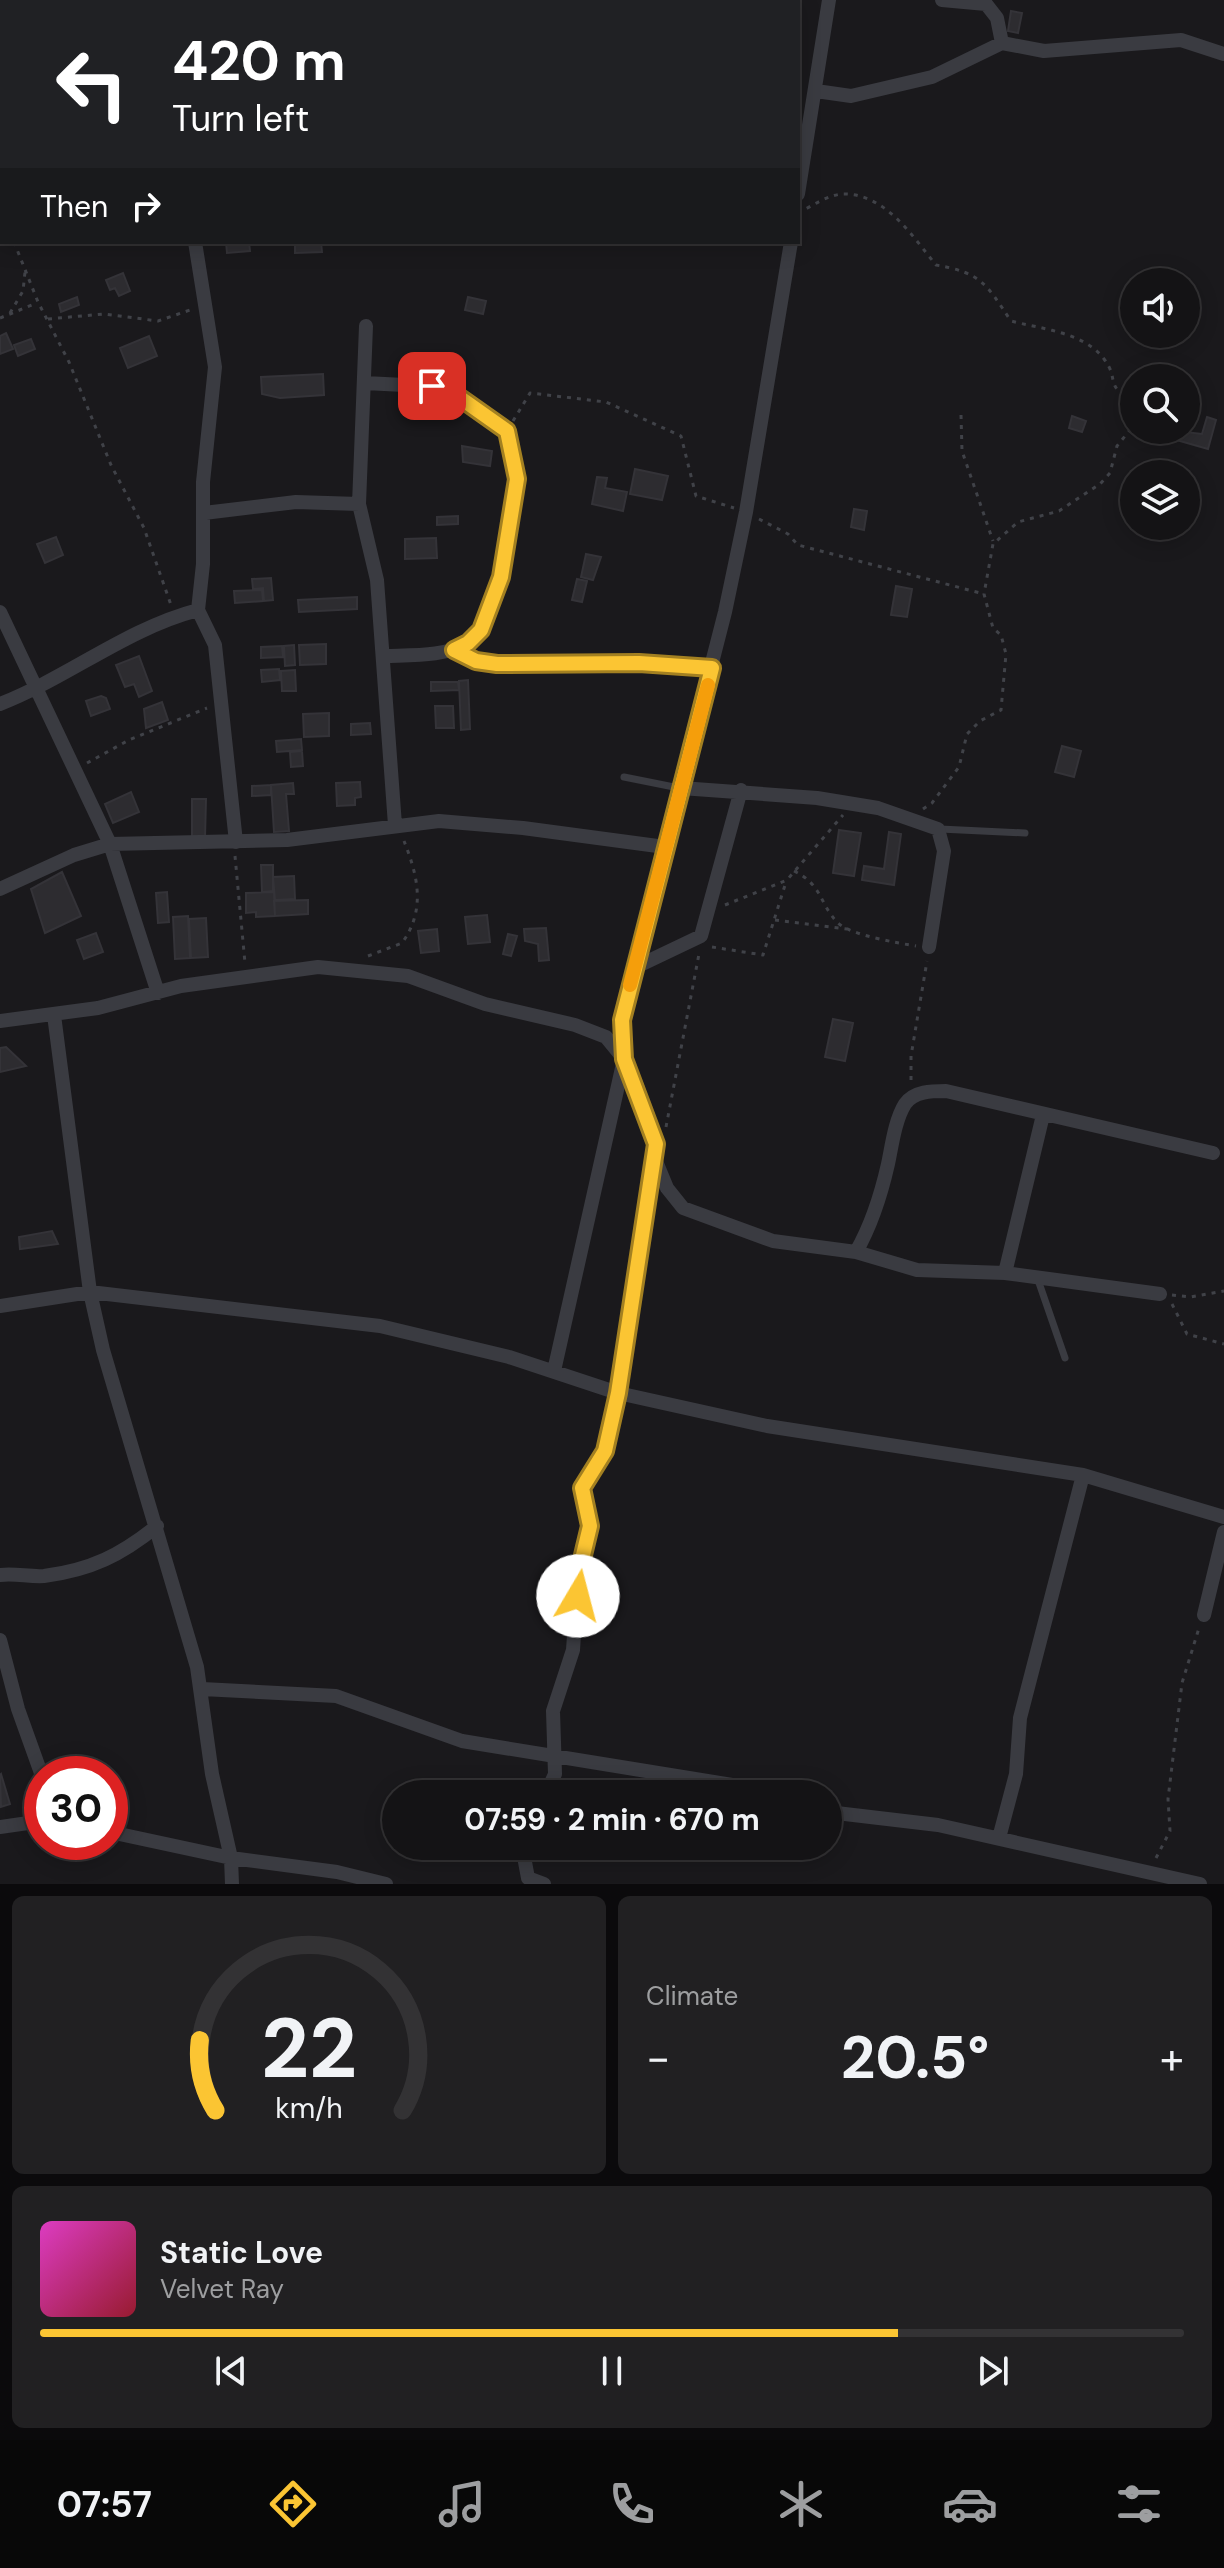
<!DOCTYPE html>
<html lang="en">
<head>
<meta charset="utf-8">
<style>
  :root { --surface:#141315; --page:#212022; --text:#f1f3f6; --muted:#9d9ea0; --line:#333234; --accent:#fbc533 }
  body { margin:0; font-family:"DM Sans",sans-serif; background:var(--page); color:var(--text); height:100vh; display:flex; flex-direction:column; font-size:30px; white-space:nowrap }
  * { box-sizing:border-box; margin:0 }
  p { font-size:26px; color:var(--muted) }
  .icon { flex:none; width:44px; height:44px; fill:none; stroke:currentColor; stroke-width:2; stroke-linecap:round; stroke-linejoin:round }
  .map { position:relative; height:1884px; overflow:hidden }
  .sheet { display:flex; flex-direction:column; gap:12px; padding:12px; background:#0b0a0c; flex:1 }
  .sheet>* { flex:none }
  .hud { position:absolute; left:0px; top:0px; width:800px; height:244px; box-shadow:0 4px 20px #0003,0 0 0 2px var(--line); background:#202124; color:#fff; overflow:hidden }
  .fabs { position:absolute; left:1120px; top:268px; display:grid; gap:16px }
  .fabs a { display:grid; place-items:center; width:80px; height:80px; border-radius:50%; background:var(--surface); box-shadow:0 4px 20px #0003,0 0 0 2px var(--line); font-size:40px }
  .speed { position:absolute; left:24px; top:1756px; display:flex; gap:16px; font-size:40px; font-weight:700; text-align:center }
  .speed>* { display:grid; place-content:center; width:104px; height:104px; border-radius:50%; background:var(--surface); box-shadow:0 4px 20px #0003,0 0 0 2px var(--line); line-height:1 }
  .speed .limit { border:12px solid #d22; background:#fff; color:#111 }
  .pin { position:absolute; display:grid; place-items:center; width:68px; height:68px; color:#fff; margin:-34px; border-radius:16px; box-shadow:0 4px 12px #0006 }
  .me { position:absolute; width:88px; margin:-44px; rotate:8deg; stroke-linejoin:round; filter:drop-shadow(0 0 6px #0008) }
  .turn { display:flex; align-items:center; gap:28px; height:168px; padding:0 40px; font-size:36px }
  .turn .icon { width:104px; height:104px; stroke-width:2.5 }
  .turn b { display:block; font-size:56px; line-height:68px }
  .then { display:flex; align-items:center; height:76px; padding:0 40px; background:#0003; gap:16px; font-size:30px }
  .big { font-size:60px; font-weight:700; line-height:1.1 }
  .sheet .tile { flex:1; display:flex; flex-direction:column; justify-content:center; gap:12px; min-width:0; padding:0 28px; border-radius:12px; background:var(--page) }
  .sheet .dial { align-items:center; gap:0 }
  .dial svg { height:208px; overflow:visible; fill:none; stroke:var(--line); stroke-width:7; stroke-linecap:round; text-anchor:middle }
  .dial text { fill:var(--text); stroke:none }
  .song { display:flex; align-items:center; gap:24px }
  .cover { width:96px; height:96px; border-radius:12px; background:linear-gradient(135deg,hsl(310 70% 55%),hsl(350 70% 35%)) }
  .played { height:8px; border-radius:4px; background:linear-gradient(90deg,var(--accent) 75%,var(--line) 75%) }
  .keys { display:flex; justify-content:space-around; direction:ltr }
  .heat { display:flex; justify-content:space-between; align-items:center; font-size:44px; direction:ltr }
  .sheet .tiles { flex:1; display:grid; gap:12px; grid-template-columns:1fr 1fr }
  .tile:last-child { grid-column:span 2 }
  .trip { position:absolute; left:382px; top:1780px; width:460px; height:80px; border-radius:40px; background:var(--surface); box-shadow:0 4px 20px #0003,0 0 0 2px var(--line); font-weight:700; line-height:80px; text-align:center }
  .dock { display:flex; height:128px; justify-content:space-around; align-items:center; background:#080808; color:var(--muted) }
  .dock .icon { width:56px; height:56px }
  .dock .selected { color:var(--accent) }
  .dock b { font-size:36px; color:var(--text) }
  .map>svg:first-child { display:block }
  .building { fill:#2d2c30; stroke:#343338; stroke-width:2 }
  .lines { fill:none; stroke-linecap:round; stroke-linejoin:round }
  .path { stroke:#404248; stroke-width:3; stroke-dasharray:4 6; stroke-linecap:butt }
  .lane { stroke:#3a3b41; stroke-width:7 }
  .street { stroke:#3a3b41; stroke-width:14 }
  .route-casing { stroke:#a38021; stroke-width:20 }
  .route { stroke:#fbc533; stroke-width:14 }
  .slow { stroke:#f59e0b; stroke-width:14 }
</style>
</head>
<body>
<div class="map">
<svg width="1224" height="1884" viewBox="0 0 1224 1884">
  <rect width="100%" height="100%" fill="#1a191c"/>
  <path class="building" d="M1011,11L1022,13L1018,33L1008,31Z
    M226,242H249L250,251L227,253Z
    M295,242H321L322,252L295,253Z
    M123,273L130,291L119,296L115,288L110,290L106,280Z
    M77,297L79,305L61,312L59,304Z
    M468,297L486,301L483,314L465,310Z
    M6,333L13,349L0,354V336Z
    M149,336L157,356L128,368L120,348Z
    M31,339L35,349L18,356L14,345Z
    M323,374L324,395L280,398L262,394L261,377Z
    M1072,416L1086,421L1082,432L1069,428Z
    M1207,417L1216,420L1208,449L1166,437L1168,430L1202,434Z
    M462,446L492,451L490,466L463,462Z
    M635,469L668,476L662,500L630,494Z
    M597,477L607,478L605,488L627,492L623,511L592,504Z
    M854,509L867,511L864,530L851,527Z
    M458,516V524L437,525V517Z
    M56,537L63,555L45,563L37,544Z
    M436,538L437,558L405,559V539Z
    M586,554L601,557L593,580L581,577Z
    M271,578L273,600L264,601L263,588L253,589L252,579Z
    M577,579L587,581L582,602L572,600Z
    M896,586L912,589L907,617L891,615Z
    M262,590L263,601L235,603L234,591Z
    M357,597V609L299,612L298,600Z
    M326,644V664L300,665L299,645Z
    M294,645L295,665L285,666L284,646Z
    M282,646L283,657L261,658V647Z
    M139,656L152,691L139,697L134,684L125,687L116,665Z
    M279,669L280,680L262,682L261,670Z
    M295,670L296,691H282L281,671Z
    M468,680L470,729L461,730L459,681Z
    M431,682H458L459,690L431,691Z
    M101,696L106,698L110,709L91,716L86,701Z
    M162,702L168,720L146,728L144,709Z
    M435,706H453L454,728H436Z
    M329,713V736L304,737L303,714Z
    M370,723L371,734L351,735V724Z
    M301,739L302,750L277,752L276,741Z
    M1062,746L1081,751L1074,777L1055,772Z
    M302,751L303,766L291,767L290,752Z
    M360,782L361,797L355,798V805L337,806L336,783Z
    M293,783L294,794H286L289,831L274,832L271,785Z
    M271,785V795L252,796V786Z
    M131,792L139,812L113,823L105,804Z
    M192,799H206L205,838H192Z
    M839,830L861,833L854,876L833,873Z
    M889,832L901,834L894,885L862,880L864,866L884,869Z
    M261,865H273V891L262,892Z
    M62,872L81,916L45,933L31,889Z
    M294,876L295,899L275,900L273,877Z
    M167,892L169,922L158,923L156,893Z
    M274,892L275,916L256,917V912L246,913V893Z
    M308,900V914L275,916L274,901Z
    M487,915L490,942L468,944L465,917Z
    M188,916L190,958L175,959L173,917Z
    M206,918L208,957L191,958L189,919Z
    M546,928L549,960L539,961L538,944L525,941L524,929Z
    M437,929L439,951L421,953L418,931Z
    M96,933L103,952L84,959L77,940Z
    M508,934L517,936L511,956L503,954Z
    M833,1019L853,1023L845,1061L825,1057Z
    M6,1047L26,1066L0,1072V1048Z
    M52,1231L58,1244L20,1249L19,1237Z
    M1,1774L10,1804L1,1807L0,1775Z"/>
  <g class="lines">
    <path class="path" d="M379,0L381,2
      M81,2L82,0
      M599,2L600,0
      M637,2L638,0
      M798,213C812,206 829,194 844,194C886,194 913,237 936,265C982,273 986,284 1011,321C1041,329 1084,332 1104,359C1120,380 1103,383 1134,404
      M14,242L38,302L69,362L111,465L144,528L171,605
      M10,313L23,291L25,272
      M0,318L37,303
      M48,319L104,314L158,321L193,309
      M1186,410L1197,406
      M961,415L962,451L993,541
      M513,421L530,393L606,402L681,436L696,496L734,508
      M759,519L788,534L798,545L984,594
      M87,763L129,740L207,708
      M923,809L932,803L959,767L967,734L980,721L1001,710L1006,654L1001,635L993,628L984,594L993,544L1018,522L1059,511L1100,484L1110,473L1117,446L1134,425
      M235,856L245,963
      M794,871C823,885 819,904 838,923C850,935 898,943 916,946
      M725,905L787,880L843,815
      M775,920L847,929
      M712,947L763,955L786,882
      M368,956L402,943C426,910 418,876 404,841
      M911,1080V1056L927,961
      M666,1127L699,954
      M1172,1295L1190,1297L1224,1291
      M1172,1304L1187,1334L1224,1344
      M1156,1858L1170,1831L1168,1799L1182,1683L1199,1628"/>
    <path class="lane" d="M624,777L679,788
      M940,829L1025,833
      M1037,1277L1065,1358"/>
    <path class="street" d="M105,0L106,2
      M120,0L132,2
      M942,0L986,4L997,18L1002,43
      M816,91L851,96L932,77L1002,43L1044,51L1181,40L1224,54
      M798,194L829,0
      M195,242L215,367L203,482V564L198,610L215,645L236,842
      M366,326L359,504L377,580L395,825
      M365,383L443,387L507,431C512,445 516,458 517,473C518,507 498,624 469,642C446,657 412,655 385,656
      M204,513L296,502L359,504
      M0,612L110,844L158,993
      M454,650L476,661L497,664L639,663L712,668
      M0,704C69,677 126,629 198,610
      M681,788L817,798L878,808L938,829L944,851L929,947
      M0,889L74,855L110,844L287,840L439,821L523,828L665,847
      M636,967L701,936L741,790
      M54,1015L90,1292L103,1350L197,1667L212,1774L231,1858L232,1884
      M0,1021L98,1008L181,986L318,967L408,976L485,1004L575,1025L606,1037L624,1059L637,1086L656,1144L618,1393L605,1451L582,1488L590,1526L578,1576L573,1650L553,1711L555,1774L546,1794
      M655,1159L667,1188L683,1208L773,1241L856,1252L917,1270L1005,1273L1160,1294
      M856,1252C872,1224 881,1195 888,1164C892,1145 895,1120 905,1104C914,1091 932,1091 946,1091L1213,1153
      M1005,1273L1043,1115
      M0,1306L90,1292L380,1326L509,1357L618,1393L767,1426L1083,1475L1224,1517
      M554,1371L624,1059L622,1020L625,1002L725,612L746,512L791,242
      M0,1575C15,1573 29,1577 44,1576C91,1570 121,1555 157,1526
      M1204,1615L1224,1532
      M0,1640L18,1709L42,1776
      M202,1689L336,1696L462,1741L732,1785L766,1794
      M828,1812L938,1825L1200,1884
      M0,1827L42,1821
      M110,1832L231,1858L337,1872L386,1884
      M999,1838L1016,1774L1020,1718L1083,1475
      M522,1846L528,1878
      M528,1878L544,1884"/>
  </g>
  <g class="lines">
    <g class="route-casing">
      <path id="route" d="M432,386L449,390L507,431L517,479L501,577L481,630L468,643L454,650L476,661L497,664L639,663L712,668L622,1020L624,1059L656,1144L618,1393L605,1451L582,1488L590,1526L578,1576V1596"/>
    </g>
    <use href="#route" class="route"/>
    <path class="slow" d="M630,985L708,685"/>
  </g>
</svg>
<div class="fabs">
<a><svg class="icon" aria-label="sound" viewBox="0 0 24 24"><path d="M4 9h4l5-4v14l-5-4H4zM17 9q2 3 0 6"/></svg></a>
<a><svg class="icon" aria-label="search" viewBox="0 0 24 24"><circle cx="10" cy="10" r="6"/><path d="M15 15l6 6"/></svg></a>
<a><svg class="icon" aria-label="layers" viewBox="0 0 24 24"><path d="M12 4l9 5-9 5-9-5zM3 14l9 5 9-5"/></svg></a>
</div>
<div class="speed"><div class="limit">30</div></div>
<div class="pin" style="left:432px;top:386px;background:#d93025"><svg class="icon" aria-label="arrive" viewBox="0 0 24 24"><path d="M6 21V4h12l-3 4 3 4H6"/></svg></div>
<svg class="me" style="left:578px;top:1596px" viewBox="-20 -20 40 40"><circle r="19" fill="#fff"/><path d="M0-13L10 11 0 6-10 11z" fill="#fbc533"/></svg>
<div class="trip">07:59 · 2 min · 670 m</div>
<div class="hud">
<div class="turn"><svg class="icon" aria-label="left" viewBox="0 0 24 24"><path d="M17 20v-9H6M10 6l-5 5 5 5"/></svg><div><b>420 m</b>Turn left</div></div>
<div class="then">Then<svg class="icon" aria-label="right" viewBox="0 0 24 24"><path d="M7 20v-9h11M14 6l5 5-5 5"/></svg></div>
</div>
</div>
<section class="sheet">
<div class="tiles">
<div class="tile dial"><svg viewBox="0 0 100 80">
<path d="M14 69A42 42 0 1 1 86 69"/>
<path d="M14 69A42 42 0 0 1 8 42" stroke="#fbc533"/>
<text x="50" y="56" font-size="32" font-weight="700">22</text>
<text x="50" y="72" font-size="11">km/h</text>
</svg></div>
<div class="tile"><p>Climate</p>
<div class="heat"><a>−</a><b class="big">20.5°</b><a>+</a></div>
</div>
<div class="tile">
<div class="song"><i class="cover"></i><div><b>Static Love</b><p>Velvet Ray</p></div></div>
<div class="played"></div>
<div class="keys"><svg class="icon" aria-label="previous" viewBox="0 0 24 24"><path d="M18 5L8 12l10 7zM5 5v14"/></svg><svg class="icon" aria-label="pause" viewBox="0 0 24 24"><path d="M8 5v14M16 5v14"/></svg><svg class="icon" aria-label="next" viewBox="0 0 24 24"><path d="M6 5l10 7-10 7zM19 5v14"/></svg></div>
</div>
</div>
</section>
<nav class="dock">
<b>07:57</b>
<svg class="icon selected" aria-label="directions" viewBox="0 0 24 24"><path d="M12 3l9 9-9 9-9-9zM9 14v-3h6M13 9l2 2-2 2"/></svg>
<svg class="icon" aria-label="music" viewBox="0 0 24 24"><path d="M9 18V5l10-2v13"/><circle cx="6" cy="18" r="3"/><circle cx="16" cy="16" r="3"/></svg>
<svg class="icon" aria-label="phone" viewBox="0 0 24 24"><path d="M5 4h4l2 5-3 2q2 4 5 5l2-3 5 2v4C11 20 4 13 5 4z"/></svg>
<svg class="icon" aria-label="climate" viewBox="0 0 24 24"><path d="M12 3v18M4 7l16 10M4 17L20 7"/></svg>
<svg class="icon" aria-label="car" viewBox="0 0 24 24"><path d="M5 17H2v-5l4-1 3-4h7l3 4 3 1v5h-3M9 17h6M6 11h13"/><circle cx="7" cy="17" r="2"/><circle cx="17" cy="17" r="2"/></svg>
<svg class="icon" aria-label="filters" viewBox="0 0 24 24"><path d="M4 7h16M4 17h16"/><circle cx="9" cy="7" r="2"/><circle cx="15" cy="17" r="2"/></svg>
</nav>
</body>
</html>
